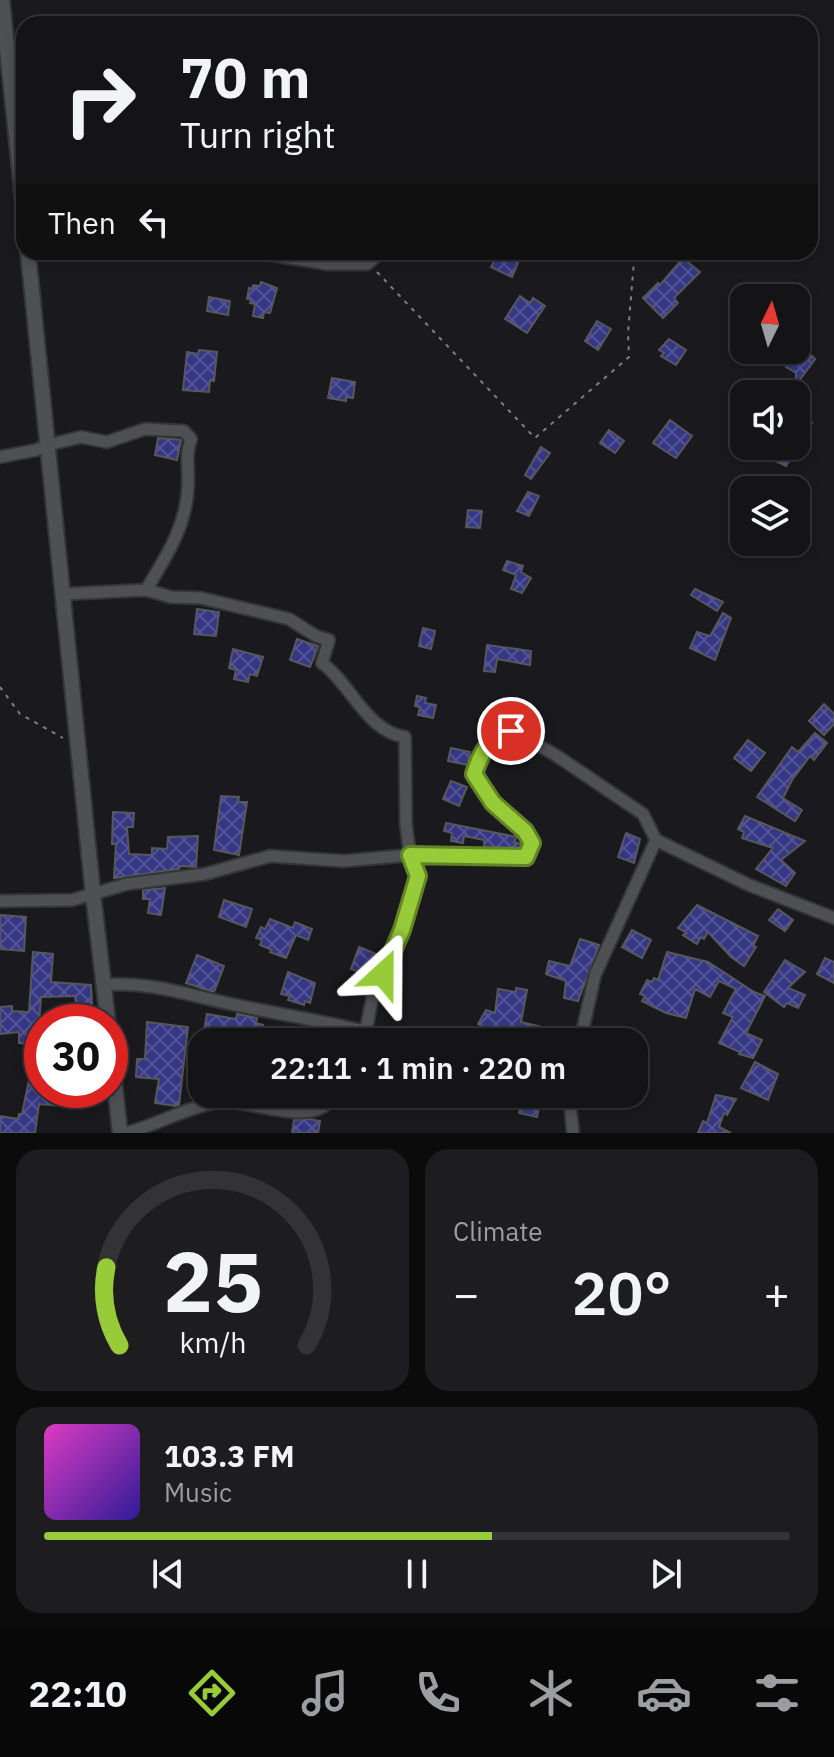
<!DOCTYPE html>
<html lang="en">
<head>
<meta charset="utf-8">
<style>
  :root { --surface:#141416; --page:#1d1d1f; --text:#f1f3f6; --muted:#9d9ea1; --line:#333335; --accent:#97cb38 }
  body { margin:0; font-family:"IBM Plex Sans",sans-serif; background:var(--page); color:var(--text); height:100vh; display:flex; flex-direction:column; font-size:30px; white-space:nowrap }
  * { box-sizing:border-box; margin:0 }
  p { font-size:26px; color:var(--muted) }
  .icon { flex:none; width:44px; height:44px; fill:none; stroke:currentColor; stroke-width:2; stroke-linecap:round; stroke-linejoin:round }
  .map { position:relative; height:1133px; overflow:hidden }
  .panel { display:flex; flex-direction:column; gap:16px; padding:16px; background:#0b0b0c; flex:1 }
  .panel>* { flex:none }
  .guide { position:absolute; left:16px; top:16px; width:802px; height:244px; border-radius:24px; box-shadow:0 4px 12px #0003,0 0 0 2px var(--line); background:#141416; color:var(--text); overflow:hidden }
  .needle { width:52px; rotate:5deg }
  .tools { position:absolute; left:730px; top:284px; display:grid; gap:16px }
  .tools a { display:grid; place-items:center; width:80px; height:80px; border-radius:16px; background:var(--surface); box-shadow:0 4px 12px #0003,0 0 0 2px var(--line); font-size:40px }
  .speed { position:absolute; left:24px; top:1004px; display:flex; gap:16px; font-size:40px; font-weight:700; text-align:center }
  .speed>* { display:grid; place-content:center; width:104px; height:104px; border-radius:50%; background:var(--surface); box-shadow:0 4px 12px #0003,0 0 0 2px var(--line); line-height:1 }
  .speed .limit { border:12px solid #d22; background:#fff; color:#111 }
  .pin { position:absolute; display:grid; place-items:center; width:68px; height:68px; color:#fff; margin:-34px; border:4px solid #fff; border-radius:50%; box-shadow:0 2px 8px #0007 }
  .me { position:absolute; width:88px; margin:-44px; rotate:24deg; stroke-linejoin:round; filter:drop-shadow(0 0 6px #0008) }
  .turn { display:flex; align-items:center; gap:28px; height:168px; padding:0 32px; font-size:36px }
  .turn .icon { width:104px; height:104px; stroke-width:2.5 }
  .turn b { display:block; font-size:56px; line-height:68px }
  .then { display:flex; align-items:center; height:76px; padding:0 32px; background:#0003; gap:16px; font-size:30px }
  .big { font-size:60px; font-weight:600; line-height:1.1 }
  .panel .widget { flex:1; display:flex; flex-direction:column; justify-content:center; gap:12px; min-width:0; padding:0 28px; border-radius:24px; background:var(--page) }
  .panel .dial { align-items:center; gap:0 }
  .dial svg { height:208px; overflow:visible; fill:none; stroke:var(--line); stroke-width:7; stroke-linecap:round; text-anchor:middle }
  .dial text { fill:var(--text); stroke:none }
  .song { display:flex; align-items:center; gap:24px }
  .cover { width:96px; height:96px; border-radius:12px; background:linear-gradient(135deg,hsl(310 70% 55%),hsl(250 70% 35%)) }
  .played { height:8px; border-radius:4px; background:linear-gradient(90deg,var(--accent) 60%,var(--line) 60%) }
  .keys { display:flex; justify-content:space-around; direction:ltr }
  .heat { display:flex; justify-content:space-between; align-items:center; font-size:44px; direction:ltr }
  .panel .tiles { flex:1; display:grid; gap:16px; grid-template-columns:1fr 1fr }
  .widget:last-child { grid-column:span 2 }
  .trip { position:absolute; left:188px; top:1028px; width:460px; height:80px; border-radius:24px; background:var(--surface); box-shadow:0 4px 12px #0003,0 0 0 2px var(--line); font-weight:600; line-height:80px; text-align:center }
  .menu { display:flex; height:128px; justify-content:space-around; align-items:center; background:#080809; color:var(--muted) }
  .menu .icon { width:56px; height:56px }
  .menu .active { color:var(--accent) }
  .menu b { font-size:36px; color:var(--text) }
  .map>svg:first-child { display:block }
  .building { fill:url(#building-cross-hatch); stroke:#57585c; stroke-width:2 }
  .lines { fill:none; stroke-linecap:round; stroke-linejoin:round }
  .minor-casing { stroke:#343537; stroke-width:15 }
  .tertiary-casing { stroke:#343537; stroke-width:18 }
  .path { stroke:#808084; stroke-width:2; stroke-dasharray:4 6; stroke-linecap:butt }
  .minor { stroke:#4f5054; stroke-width:11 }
  .tertiary { stroke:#4f5054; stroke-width:14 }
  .route-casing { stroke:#628424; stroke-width:20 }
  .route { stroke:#97cb38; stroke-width:14 }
</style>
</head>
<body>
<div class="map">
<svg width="834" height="1133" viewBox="0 0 834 1133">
  <defs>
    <pattern id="building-cross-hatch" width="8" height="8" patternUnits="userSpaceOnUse" patternTransform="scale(2)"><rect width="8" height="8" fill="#353784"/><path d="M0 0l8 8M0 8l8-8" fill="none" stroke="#535496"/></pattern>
  </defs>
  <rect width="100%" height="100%" fill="#1a1a1e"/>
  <path class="building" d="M498,254L518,263L512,277L491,267Z
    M683,258L700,272L674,298L678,303L663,318L643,298L658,283L660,285Z
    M261,282L277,288L270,313L264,312L263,318L253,316L255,304L250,303L251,299H247L249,288L252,289L253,285L260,286Z
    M520,296L530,303L533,298L545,306L527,333L505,319Z
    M209,297L230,301L228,315L207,311Z
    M597,321L611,329L598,350L585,341Z
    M669,339L686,350L676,365L661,356L664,353L659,350Z
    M199,350L217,352L214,381L210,380L209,392L183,390L187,352L198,354Z
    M808,352L815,359L796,385V373L786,367L794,357L799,361Z
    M332,378L355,382L353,398L346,397V401L328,398Z
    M796,414L812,423L786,466L760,454L764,446H796Z
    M670,420L692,436L676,458L653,443Z
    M609,430L624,441L615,453L600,443Z
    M158,438L181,440L177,460L155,455Z
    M541,447L550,453L531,479L525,475Z
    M528,492L539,496L529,516L517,511Z
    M468,510L482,511L480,528L466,527Z
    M507,561L523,566L521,572L531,578L522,593L511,589L516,575L503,570Z
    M695,589L723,602L717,611L691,595Z
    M197,609L219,612L216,636L194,634Z
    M723,613L731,618L715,660L690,648L697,632L710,636Z
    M423,628L435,631L431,649L419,646Z
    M297,639L318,646L310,667L290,660Z
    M487,645L531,651L530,665L497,659L495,672L484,671Z
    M233,649L263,657L257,676L250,674L248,682L234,679L236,670L229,668Z
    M417,696L426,698L425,703L436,705L433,718L418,715L420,707L415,706Z
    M824,704L834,714V724L824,735L809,721Z
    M815,733L827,743L814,760L810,756L792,780L783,798L802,810L795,821L757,797L792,747L798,752Z
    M748,740L765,753L751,771L734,758Z
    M451,748L470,752L468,765L448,761Z
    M451,781L467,787L459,806L443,799Z
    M221,796L239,797L238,802H247L239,855L214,850Z
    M113,812L134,813L133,827H127L129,854L152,855V848L167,849L168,837L198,836L196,867L180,866L179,869L114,878L116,844H112Z
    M745,816L805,841L781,860L795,873L786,886L756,869L773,848L742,838L744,832L738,829Z
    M446,823L517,837L514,842L522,844L520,848H484V840L464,836L463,843L451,841L452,833L444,831Z
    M626,833L640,839L634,863L618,857Z
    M165,888L161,915L148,913L150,899H143V890Z
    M224,900L252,909L246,927L219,917Z
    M697,905L758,936L753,946L756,947L744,966L731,957L708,932L704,939L701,937L697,944L683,935L687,933L678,928Z
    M778,909L793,920L785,931L769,920Z
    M0,915L26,917L24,951L0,949Z
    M270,919L293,928L295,922L312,929L308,940L296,935L286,958L270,952L272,950L260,945L262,940L256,938L261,927L265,929Z
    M632,930L651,940L642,958L622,947Z
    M580,939L599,945L578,1001L564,998L566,981L546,974L549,961L570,966Z
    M359,947L381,956L370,976L351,969Z
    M33,952L53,954L51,982L91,985L93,1022H78L75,996L41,997L39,1024H42V1045L19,1043V1032L0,1034V1007L12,1006V1011L29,1012Z
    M667,952L708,962L754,992L765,996L746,1033L762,1040L753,1058L739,1054L740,1052L719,1043L733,1017L723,1013L736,989L719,981L710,997L695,989L686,1018L666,1013L642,1001L645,996L640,994L647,980L652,982L654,978L658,980Z
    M197,955L224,966L214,992L186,983Z
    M825,958L834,962V983L817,974Z
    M785,960L805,972L788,988L805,995L798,1008L787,1003L784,1007L764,992Z
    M288,972L315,983L310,1003L305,1001L304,1005L288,1000L290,996L281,994Z
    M516,988L527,990L521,1022L550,1029L547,1042H511L513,1034L498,1027L494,1035L486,1032L487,1028L478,1024L486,1010L495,1013L498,989L516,992Z
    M207,1014L236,1019L237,1014L257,1018L256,1023L263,1025L259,1042L203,1036Z
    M147,1022L188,1027L179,1105L176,1106L155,1103L159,1079L136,1077L137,1059H145Z
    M755,1062L778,1074L768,1100L741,1088Z
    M29,1080L42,1083V1090H63L61,1106L39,1104L35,1133H0V1116L18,1119L19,1114H22Z
    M486,1094H504L501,1108L484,1104Z
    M524,1094L542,1095L537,1117L519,1113Z
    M716,1095L736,1099L727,1115L724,1113L719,1127L731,1133H698L703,1121L707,1123Z
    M309,1119L320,1121L318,1133H292L294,1120Z"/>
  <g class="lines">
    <g class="minor-casing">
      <path id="minor" d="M253,252L328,264H367L382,252
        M0,457L36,450L48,445L81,437L107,442L145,429L184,431L191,439C185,455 189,470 188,487C186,527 166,557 146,590
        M63,594L146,590L171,597L201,598L289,619L316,636L329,640L322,663C351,684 366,731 405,737L406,825L410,855L418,876L402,930L373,995L366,1030L357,1042
        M656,840L749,885L834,918
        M0,901L72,900L127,884L205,874L270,856L344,861L410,855L526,857L532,843L525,831L493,803L474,774C481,753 489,736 511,731L554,754L643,814L656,840L595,975L580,1042
        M104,985C152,981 190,996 236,1005C293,1017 349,1025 404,1042
        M569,1094L573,1133
        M125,1133C155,1126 189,1106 219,1102C252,1099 316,1131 335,1094"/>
    </g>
    <g class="tertiary-casing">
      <path id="tertiary" d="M2,0L24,212
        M28,252L93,894L108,1022
        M110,1041L120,1133"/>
    </g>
    <path class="path" d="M377,272L535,438L629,357L628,333L634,261L638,252
      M0,687L20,714L63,738"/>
    <use href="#minor" class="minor"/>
    <use href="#tertiary" class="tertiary"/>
  </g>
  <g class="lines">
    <g class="route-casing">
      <path id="route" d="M383,974L402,930L418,876L410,855L526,857L532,843L525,831L493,803L474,774C481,753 489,736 511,731"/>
    </g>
    <use href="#route" class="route"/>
  </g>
</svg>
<div class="tools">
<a><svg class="needle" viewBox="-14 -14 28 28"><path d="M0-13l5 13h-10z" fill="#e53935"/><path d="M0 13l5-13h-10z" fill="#9d9ea1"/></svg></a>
<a><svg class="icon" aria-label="sound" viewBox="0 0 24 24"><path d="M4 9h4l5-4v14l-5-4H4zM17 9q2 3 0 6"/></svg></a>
<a><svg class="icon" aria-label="layers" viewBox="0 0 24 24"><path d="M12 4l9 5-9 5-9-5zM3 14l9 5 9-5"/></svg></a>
</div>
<div class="speed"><div class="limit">30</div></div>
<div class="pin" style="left:511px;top:731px;background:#d93025"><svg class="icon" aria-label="arrive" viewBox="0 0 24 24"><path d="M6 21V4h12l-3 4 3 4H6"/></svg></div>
<svg class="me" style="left:383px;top:974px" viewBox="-20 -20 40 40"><path d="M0-17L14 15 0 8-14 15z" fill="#97cb38" stroke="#fff" stroke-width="4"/></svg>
<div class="trip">22:11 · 1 min · 220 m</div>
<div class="guide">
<div class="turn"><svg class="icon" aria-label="right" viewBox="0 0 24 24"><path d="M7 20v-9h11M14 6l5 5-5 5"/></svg><div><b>70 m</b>Turn right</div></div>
<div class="then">Then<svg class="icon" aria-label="left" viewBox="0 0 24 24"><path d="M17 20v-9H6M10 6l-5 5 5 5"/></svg></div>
</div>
</div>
<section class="panel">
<div class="tiles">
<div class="widget dial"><svg viewBox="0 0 100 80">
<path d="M14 69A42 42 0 1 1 86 69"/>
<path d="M14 69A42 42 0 0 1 9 39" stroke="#97cb38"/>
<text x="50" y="56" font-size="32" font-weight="700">25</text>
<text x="50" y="72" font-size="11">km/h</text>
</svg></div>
<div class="widget"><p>Climate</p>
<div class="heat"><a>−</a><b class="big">20°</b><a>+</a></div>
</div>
<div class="widget">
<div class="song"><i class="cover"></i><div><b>103.3 FM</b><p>Music</p></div></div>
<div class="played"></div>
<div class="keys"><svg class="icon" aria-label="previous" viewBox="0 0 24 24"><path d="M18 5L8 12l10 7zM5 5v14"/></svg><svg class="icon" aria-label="pause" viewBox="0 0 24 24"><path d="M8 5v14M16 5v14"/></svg><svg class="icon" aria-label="next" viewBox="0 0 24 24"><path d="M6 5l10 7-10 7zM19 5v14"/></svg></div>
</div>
</div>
</section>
<nav class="menu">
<b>22:10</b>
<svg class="icon active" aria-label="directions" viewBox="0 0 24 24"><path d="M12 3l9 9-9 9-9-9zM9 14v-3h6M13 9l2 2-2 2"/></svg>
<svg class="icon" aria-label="music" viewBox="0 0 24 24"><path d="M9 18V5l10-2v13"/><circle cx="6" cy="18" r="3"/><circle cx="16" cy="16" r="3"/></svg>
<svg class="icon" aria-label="phone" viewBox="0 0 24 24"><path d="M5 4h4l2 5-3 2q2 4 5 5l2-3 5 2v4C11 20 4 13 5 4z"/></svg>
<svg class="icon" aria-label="climate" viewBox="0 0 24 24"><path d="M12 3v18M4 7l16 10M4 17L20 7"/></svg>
<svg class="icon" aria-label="car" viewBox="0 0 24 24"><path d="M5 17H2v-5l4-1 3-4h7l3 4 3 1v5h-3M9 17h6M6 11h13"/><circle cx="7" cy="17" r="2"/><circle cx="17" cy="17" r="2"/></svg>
<svg class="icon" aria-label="filters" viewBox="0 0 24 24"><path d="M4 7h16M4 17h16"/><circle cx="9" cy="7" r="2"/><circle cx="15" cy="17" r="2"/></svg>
</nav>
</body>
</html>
